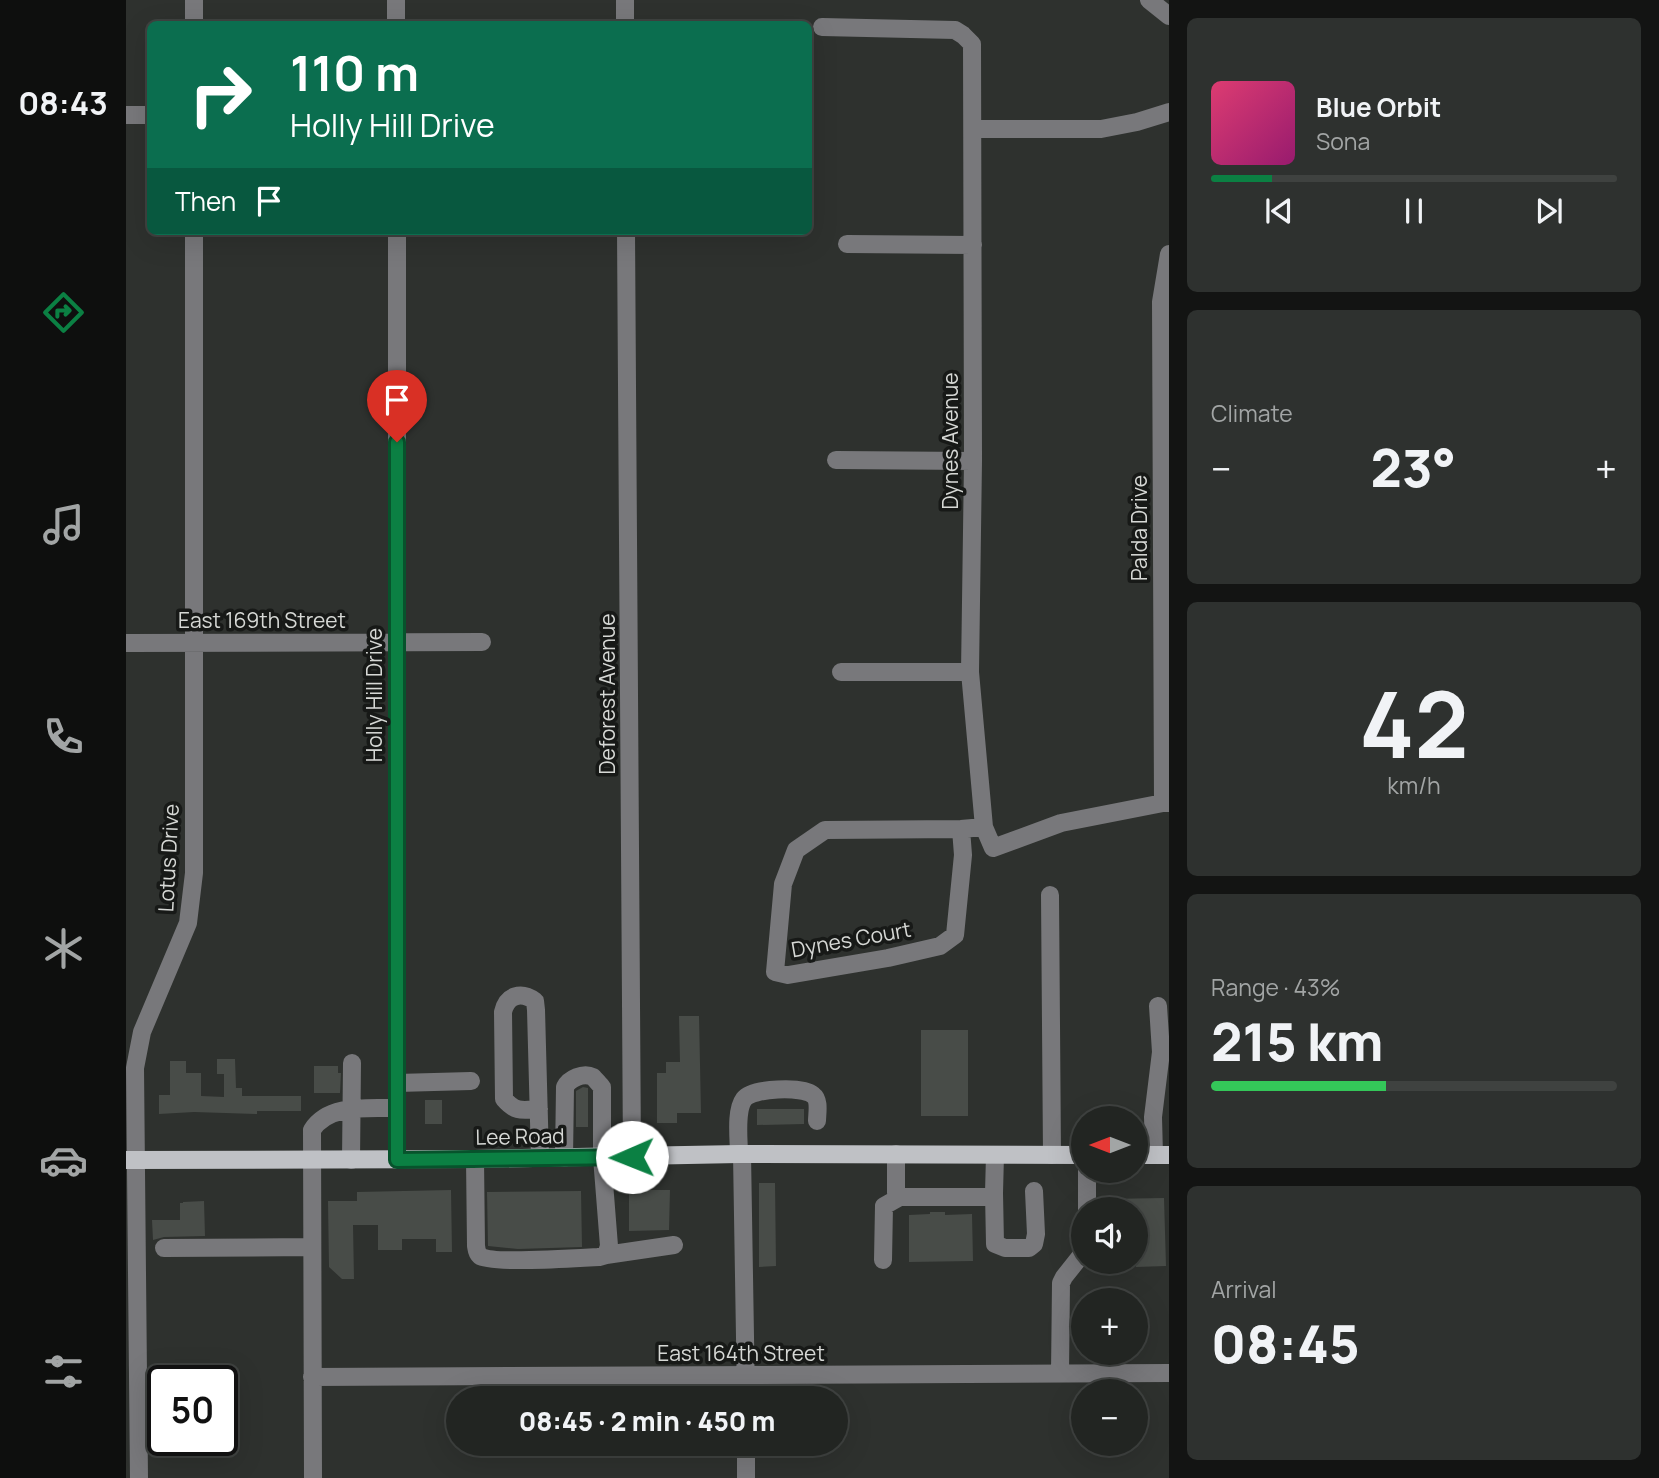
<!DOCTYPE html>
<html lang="en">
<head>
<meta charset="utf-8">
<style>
  :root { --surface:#222522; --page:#2e312f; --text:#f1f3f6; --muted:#a2a5a5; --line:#3f4240; --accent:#0b8043 }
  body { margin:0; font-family:Manrope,sans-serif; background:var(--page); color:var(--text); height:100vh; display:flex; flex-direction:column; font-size:26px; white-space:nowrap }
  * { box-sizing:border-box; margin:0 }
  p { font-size:23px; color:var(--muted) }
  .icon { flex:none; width:38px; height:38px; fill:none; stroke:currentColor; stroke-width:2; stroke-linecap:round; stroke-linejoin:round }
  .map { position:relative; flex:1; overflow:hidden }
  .sheet { display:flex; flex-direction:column; gap:18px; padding:18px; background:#131413; width:490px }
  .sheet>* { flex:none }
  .top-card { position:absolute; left:21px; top:21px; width:665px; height:214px; border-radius:10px; box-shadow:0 7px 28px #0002,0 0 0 2px var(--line); background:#0b6e4f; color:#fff; overflow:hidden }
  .needle { width:46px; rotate:270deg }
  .buttons { position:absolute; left:945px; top:1106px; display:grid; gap:14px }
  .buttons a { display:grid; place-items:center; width:77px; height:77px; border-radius:50%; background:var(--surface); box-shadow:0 7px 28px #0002,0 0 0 2px var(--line); font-size:35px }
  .speed { position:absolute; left:21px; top:1365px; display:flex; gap:14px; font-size:35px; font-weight:700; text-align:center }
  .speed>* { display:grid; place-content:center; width:91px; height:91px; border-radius:50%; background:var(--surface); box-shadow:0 7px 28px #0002,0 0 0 2px var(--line); line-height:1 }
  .speed .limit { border:4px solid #111; border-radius:10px; background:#fff; color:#111 }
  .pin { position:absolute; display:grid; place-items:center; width:60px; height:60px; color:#fff; margin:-72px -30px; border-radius:50% 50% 50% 0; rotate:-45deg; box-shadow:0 0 7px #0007 }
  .pin .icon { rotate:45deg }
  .me { position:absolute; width:77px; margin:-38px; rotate:269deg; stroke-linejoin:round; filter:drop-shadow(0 0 5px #0008) }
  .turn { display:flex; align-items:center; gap:24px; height:147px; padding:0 28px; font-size:32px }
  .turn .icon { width:91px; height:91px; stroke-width:2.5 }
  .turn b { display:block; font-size:49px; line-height:60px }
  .then { display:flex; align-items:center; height:66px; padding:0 28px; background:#0003; gap:14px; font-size:26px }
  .big { font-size:52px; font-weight:800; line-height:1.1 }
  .sheet .card { flex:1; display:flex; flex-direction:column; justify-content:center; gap:10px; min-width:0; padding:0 24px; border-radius:10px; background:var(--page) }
  .sheet .dial { align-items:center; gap:0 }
  .dial b { font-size:91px; line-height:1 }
  .song { display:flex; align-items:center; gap:21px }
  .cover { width:84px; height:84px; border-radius:10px; background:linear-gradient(135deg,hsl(340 70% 55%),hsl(320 70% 35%)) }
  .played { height:7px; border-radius:4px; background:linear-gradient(90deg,var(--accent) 15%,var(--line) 15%) }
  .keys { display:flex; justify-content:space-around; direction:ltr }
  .heat { display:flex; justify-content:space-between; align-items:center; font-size:38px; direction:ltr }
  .charge { height:10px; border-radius:5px; background:linear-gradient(90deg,#34c759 43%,var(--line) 0) }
  .trip { position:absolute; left:320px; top:1386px; width:402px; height:70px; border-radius:35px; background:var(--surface); box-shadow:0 7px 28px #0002,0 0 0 2px var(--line); font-weight:800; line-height:70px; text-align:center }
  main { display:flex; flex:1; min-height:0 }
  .menu { display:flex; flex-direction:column; width:126px; justify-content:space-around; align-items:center; background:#0e0f0e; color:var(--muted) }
  .menu .icon { width:49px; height:49px }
  .menu .on { color:var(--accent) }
  .menu b { font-size:32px; color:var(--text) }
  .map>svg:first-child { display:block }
  .building { fill:#484c48 }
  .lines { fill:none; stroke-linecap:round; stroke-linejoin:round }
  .minor { stroke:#78787b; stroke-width:18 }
  .major { stroke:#bfc1c5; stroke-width:18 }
  .route-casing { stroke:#07532c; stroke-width:18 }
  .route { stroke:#0b8043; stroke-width:12 }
  .labels { text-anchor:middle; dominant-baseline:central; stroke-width:7; stroke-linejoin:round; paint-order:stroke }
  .street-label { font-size:21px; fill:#d6d8d5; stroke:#171917 }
</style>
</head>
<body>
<main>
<nav class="menu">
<b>08:43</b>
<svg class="icon on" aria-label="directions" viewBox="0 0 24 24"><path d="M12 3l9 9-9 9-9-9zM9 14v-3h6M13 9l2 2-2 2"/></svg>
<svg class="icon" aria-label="music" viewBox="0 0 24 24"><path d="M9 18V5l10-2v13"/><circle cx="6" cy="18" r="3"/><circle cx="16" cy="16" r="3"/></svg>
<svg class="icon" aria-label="phone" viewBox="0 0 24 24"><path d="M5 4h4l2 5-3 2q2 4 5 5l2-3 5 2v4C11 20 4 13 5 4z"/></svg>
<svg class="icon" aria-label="climate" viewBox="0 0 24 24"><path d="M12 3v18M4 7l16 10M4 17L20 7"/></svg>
<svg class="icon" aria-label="car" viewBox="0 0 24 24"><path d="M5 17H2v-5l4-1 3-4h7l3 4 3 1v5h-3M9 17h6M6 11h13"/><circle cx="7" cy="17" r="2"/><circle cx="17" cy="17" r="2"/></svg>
<svg class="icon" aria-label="filters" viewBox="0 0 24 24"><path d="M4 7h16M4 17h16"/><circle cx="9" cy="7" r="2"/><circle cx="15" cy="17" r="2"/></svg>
</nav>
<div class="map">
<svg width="1043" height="1478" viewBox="0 0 1043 1478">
  <rect width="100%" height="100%" fill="#2e312e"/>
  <path class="building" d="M553,1016H573L575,1113H551V1123H531V1073H540V1062H554Z
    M795,1030H842V1116H795Z
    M91,1059H109L110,1088H116V1096H175V1111H131V1114L68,1112L33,1114V1095H44V1061H60V1073H75V1096L98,1097V1074H91Z
    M188,1066H212V1073H215L214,1093H188Z
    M457,1087L462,1088V1127H450V1091Z
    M299,1100H316V1124H299Z
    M631,1109H678V1124L631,1125Z
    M633,1183H649L650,1266L633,1267Z
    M325,1190L326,1252H310V1239H276V1250H252V1225H227L228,1279H216L203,1267L202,1201H231V1192Z
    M512,1190H544L543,1230L503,1231V1193H512Z
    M455,1191L456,1247L392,1249L362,1246L361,1192Z
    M1038,1198L1040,1266L1010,1267V1209H980V1199Z
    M78,1201L79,1236L38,1237L27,1240L26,1220H54V1203H57V1202Z
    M804,1212H819V1215L846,1214L847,1261L783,1262V1215L804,1214Z"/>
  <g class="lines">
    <path class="minor" d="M68,0V24
      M270,0V24
      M499,0V24
      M1023,0L1043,16
      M696,27L829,30L837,35L846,44L847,461L844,672L858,827L867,848L935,823L1037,803H1043
      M0,115H24
      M847,129H975L1011,122L1043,112
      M271,231V1160
      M500,231L506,1157
      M721,244L847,245
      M710,460L847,461
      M0,643L356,642
      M715,672H844
      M1037,803L1035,302L1043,254
      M835,829L837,855L829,935L814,946L762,958L662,975L649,972L657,884L670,850L699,830L835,829L858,827
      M924,895L926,1155
      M271,1083L345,1081
      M413,1109C397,1110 390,1113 378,1099L377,1012C381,995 395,991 409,1001L410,1010L414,1158
      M613,1154C613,1140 609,1111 618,1099C626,1088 677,1086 687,1095C694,1100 691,1114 691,1121
      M616,1154L620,1398
      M770,1154V1193L774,1197H863L868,1193L869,1155
      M1028,1155L1027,1117L1035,1052L1032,1006
      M349,1159L350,1246C351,1250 350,1252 354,1256C365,1264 455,1258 473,1257L480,1255L483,1246L476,1157V1087C475,1086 468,1078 467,1077C457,1072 443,1079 439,1087L438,1158
      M225,1160L226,1063
      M961,1171V1209
      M868,1193L869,1244L879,1248H903L908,1244L910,1234L908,1191
      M38,1248L186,1247
      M480,1255L548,1245
      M757,1260L758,1206L774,1197
      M934,1373L935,1283L938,1277L957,1253
      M186,1377L1043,1373
      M620,1444V1478
      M13,1478L9,1068L16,1032L62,923L68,873V231
      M187,1478L186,1130C203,1103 243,1109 271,1108"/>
    <path class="major" d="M1010,1155H1043
      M0,1160L349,1159L613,1154L957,1155"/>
  </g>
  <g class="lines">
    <g class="route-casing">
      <path id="route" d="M271,442V1160L506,1157"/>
    </g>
    <use href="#route" class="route"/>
  </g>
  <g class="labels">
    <g class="street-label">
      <text transform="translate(824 441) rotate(-90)">Dynes Avenue</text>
      <text transform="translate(1013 528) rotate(-90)">Palda Drive</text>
      <text x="136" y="620">East 169th Street</text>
      <text transform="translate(481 694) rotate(-90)">Deforest Avenue</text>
      <text transform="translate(248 695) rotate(-90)">Holly Hill Drive</text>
      <text transform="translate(42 858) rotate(-87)">Lotus Drive</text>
      <text transform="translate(725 939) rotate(-10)">Dynes Court</text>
      <text transform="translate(394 1136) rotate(-1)">Lee Road</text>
      <text x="615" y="1353">East 164th Street</text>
    </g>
  </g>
</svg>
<div class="buttons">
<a><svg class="needle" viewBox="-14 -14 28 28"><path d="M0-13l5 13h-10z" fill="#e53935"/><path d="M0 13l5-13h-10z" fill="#a2a5a5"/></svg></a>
<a><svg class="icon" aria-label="sound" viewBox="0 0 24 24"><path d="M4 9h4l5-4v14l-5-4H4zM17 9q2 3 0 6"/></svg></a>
<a>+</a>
<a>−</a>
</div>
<div class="speed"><div class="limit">50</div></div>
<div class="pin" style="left:271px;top:442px;background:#d93025"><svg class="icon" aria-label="arrive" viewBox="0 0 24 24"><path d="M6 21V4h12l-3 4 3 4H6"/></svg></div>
<svg class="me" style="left:506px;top:1157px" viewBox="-20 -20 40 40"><circle r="19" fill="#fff"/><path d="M0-13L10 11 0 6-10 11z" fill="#0b8043"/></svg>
<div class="trip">08:45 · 2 min · 450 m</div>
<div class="top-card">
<div class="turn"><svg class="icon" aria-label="right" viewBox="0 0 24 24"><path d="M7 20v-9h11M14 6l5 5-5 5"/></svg><div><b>110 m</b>Holly Hill Drive</div></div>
<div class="then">Then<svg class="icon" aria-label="arrive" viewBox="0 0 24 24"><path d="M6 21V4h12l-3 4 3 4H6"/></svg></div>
</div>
</div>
<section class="sheet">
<div class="card">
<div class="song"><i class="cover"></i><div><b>Blue Orbit</b><p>Sona</p></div></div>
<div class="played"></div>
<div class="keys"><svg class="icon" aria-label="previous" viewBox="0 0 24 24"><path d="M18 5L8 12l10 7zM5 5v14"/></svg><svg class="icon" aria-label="pause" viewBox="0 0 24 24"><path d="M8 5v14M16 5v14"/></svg><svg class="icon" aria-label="next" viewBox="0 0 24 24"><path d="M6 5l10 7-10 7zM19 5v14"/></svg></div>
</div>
<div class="card"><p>Climate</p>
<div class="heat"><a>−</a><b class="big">23°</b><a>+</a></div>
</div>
<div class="card dial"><b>42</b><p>km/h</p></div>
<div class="card"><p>Range · 43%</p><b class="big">215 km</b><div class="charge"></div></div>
<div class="card"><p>Arrival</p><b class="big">08:45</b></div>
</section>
</main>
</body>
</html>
